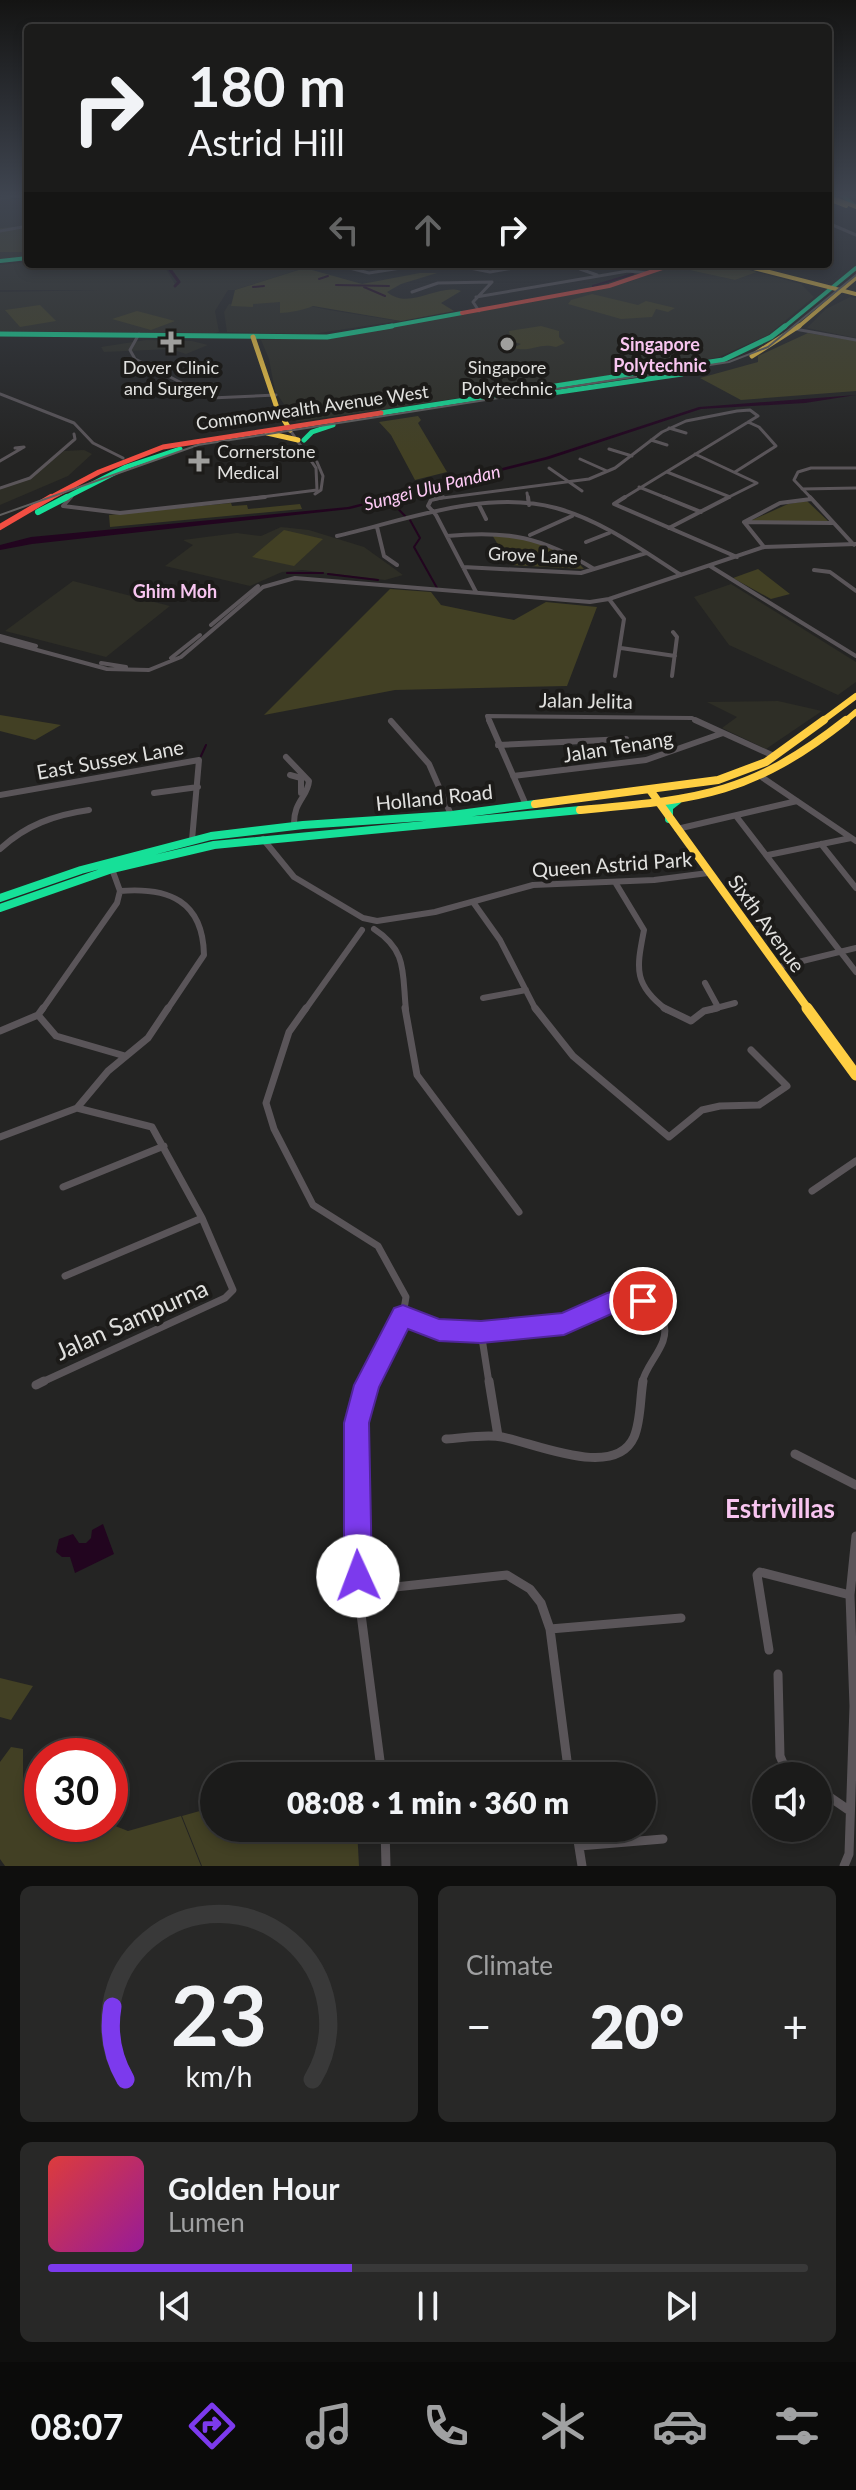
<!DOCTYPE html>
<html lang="en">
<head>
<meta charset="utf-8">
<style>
  :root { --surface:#1b1b1a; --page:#282827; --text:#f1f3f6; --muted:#a0a1a2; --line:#393939; --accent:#7c3aed }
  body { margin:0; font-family:Lato,sans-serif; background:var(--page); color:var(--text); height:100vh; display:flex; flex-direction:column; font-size:30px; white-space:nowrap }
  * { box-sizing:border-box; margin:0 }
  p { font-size:26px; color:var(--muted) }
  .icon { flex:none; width:44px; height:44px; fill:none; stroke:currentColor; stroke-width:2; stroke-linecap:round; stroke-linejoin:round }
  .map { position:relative; height:1866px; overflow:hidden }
  .panel { display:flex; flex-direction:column; gap:20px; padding:20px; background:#0f0f0e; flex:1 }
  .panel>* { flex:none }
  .hud { position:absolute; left:24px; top:24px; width:808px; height:244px; border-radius:8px; box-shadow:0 4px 12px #0003,0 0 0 2px var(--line); background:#1b1b1a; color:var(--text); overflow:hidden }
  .controls { position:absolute; left:752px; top:1762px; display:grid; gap:16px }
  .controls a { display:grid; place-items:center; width:80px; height:80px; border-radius:50%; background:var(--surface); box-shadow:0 4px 12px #0003,0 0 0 2px var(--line); font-size:40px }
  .speed { position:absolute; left:24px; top:1738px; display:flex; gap:16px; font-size:40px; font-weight:700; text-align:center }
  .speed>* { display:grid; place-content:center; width:104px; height:104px; border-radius:50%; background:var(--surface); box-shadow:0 4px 12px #0003,0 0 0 2px var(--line); line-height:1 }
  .speed .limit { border:12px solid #d22; background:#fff; color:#111 }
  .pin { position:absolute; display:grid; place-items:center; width:68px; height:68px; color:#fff; margin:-34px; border:4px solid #fff; border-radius:50%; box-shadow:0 2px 8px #0007 }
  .me { position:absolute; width:88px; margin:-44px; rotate:358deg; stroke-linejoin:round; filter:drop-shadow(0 0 6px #0008) }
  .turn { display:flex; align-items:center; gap:28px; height:168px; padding:0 32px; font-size:36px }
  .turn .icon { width:104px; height:104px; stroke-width:2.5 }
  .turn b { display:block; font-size:56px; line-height:68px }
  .lanes { display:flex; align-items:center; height:76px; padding:0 32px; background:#0003; justify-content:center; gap:40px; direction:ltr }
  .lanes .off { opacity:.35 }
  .big { font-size:60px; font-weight:800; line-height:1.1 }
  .panel .card { flex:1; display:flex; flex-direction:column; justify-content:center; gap:12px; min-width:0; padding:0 28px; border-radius:12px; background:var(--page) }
  .panel .dial { align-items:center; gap:0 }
  .dial svg { height:208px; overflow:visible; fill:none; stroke:var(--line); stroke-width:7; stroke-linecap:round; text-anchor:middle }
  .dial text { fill:var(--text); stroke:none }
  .song { display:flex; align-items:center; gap:24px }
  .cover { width:96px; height:96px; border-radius:12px; background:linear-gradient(135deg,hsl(0 70% 55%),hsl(300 70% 35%)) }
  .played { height:8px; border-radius:4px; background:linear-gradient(90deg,var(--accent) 40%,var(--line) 40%) }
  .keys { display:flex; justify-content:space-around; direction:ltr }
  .heat { display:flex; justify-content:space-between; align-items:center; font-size:44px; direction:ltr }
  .panel .tiles { flex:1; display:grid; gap:20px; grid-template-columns:1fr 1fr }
  .card:last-child { grid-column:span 2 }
  .trip { position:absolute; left:200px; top:1762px; width:456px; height:80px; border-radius:40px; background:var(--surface); box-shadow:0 4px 12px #0003,0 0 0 2px var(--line); font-weight:800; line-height:80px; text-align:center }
  .menu { display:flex; height:128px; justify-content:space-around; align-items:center; background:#0b0b0a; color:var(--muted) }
  .menu .icon { width:56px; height:56px }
  .menu .active { color:var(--accent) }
  .menu b { font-size:36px; color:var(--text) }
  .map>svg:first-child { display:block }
  .built { fill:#2e2e26 }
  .green { fill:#424024 }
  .water { fill:#22051f }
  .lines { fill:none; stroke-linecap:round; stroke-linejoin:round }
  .stream { stroke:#22051f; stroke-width:2 }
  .canal { stroke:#22051f; stroke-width:3 }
  .street-far4 { stroke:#5a5559; stroke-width:3 }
  .street-far3 { stroke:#5a5559; stroke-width:4 }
  .street-far2 { stroke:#5a5559; stroke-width:6 }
  .street-far1 { stroke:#5a5559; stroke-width:7 }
  .street { stroke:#5a5559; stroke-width:9 }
  .fast-far3 { stroke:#16e098; stroke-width:4 }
  .fast-far2 { stroke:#16e098; stroke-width:5 }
  .fast-far1 { stroke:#16e098; stroke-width:6 }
  .fast { stroke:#16e098; stroke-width:8 }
  .slow-far4 { stroke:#ffcf43; stroke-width:4 }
  .slow-far3 { stroke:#ffcf43; stroke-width:5 }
  .slow-far2 { stroke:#ffcf43; stroke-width:6 }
  .slow-far1 { stroke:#ffcf43; stroke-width:8 }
  .slow { stroke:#ffcf43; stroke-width:11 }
  .jam-far2 { stroke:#f24e42; stroke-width:4 }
  .jam-far1 { stroke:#f24e42; stroke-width:5 }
  .jam { stroke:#f24e42; stroke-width:6 }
  .rail { stroke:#605f5f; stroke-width:2 }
  .route { fill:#7c3aed; stroke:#51269a; stroke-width:2 }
  .poi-dot { fill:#9f9f9d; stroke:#1c1b19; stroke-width:3 }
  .labels { text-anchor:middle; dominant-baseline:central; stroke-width:8; stroke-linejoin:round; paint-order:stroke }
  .far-neighbourhood-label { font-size:18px; font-weight:bold; fill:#f8c5f0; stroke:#1c1b19 }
  .far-poi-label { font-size:18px; fill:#e1e1df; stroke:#1c1b19 }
  .far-street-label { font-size:18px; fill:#e1e1df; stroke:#1c1b19 }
  .far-water-label { font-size:18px; font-style:italic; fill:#ffcaf6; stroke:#1c1b19 }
  .street-label { font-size:20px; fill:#e1e1df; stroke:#1c1b19 }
  .near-street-label { font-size:24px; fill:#e1e1df; stroke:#1c1b19 }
  .near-neighbourhood-label { font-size:26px; font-weight:bold; fill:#f8c5f0; stroke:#1c1b19 }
</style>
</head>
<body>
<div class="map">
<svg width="856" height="1866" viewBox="0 0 856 1866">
  <rect width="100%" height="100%" fill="#242423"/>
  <path class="built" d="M0,194H28V257L0,260Z
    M28,262L163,264L176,286L180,282L167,264H316L235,290H228L215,311L219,332L214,333L0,331V292L102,290H0V265Z
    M671,266L735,280L757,272L801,284L814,297L768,335L719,357L677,366L296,422L275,391L269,359L261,340L342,336L538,301L629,282Z
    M850,297L856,298V338L807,328L826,309Z
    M285,301L329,310L398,321L313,334L227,332L224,312L229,304Z
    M146,340L192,341L208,345L186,354L171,349L104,352L101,347Z
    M84,450L92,454L68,476L0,505V488L29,479L64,451Z
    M281,527L309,530L364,547L403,575L385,580L302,570L282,572L250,586L165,566L193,545L183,540L237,533L261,536Z
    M73,581L170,606L106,657L5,631Z
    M731,584L856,662V682L838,695L729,645L694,597Z
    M778,701L822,711L766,749L722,728L737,717L707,702Z"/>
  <path class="green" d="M28,226V252H0V228Z
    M678,264H725L757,272L735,280L671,266Z
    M305,268L362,284L420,273H437L401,284L387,292C410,311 438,283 461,291L441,303L454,311L401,321L313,306C304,310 288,313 280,313V302L253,304V307L231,306L235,290Z
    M592,294L638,305L646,301L675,308L668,312L656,309L652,317L621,319L568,304L571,300Z
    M40,305L56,321L20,327L5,310Z
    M137,311L175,321L151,330L112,319Z
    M541,326L559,331V337L565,343L556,347C538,342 532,353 513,348L521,344L511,341L509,331Z
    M808,333L856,341V391L741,400L700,378L758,362V356Z
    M418,416L421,420L418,423L447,472L415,480L391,435L379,422Z
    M807,501L828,521H750L788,504Z
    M231,503L232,506L247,505L248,509L300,504L302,509L110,527L109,515Z
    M284,530L323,539L294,566L252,557Z
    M491,533C522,534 565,546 584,569L510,565Z
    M758,569L790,594L771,599L733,578Z
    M390,589L431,592L441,605L514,620L546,602L597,607L567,686L395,690L264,715Z
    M0,715L61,725L35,740L0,731Z
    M0,1678L33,1686L11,1720L0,1717Z
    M11,1747L23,1749V1790L42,1797V1824H110L128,1831L181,1816L201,1866H5L0,1859V1762Z
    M214,1807V1828H357L359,1866H202L182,1816Z"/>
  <path class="water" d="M856,395L805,403L701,409L549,459L350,509L32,544L0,550V545L31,537L348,507L546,457L699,407Z
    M103,1524L114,1554L75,1573L70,1557H62L56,1552L59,1539L73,1534L79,1543H86L91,1538L92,1530Z"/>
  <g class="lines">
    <path class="stream" d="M319,279L328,276
      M336,285L389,286
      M593,286L633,274
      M253,287L264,286
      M364,287L385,296
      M388,498L405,516
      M410,520L420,538L414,547L437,588
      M287,573H323
      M328,574L378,580
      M201,756L206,745"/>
    <path class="canal" d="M166,264L179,282L175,286"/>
    <path class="street-far4" d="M0,199L25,194
      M828,223L856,235
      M0,231L28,226
      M334,264L369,273L420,265H455L490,272L536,264
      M598,264L622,268L646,264
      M580,269L597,275
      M412,292L438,283L492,282
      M476,297L628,271L648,273
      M479,311L473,302L492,282
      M795,329L856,340
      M139,334L130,350L135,359L211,398L276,395
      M0,394L74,423L93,443L123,458
      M669,428L686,433
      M651,440L667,445
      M609,449L632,456
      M695,454L757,483L725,499
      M580,459L607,471
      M0,461L24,447L15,448
      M549,468L582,491
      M667,472L730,497
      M735,472L776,446L759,427L748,422
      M639,487L669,499
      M0,488L30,478L75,439L74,434
      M802,489L856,488
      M527,493L528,499
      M315,494L321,490L323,476L317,462
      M69,499L73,495
      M247,499L317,490L316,468L290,430
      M435,499L589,479L615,468L662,432L686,421L737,411L750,410L758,416L622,499
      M812,499L794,480L798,472L811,468H856"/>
    <path class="street-far3" d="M71,497L63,506L120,513L265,497
      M443,497L431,500L428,506L436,515L476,592
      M528,497L529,505
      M625,497L614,504L737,557
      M664,497L701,512
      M810,497L854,545
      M479,505L486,519
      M744,522L832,523
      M744,522L780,503L811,499
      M744,522L764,547
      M377,527L384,556L397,565
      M669,528L729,497
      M530,535L572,516
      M337,536C406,520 485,489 556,508C601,520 642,550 681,575
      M447,536C508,530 542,537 594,569
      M586,542L609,533
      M710,566L856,656
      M463,567L581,573L646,553
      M814,570L830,572L856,591
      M609,599L624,619L615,676
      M211,625L258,586
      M0,636L36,646
      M0,640L107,669L149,670L181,657L263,587L295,578L590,602L609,599L764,547L856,544
      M621,648L675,656
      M171,658L200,635
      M101,663L126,667
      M672,676L677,637L673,632
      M489,722L487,716L692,718L700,722"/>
    <path class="street-far2" d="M489,720L526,805
      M695,720L774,756
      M391,721L429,764L452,817
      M498,745L626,739
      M286,757L309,781C308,797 293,801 294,826
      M290,775L301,778V793
      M513,776L646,760L723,733
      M763,778L856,841
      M154,793L198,787
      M0,795L199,760L192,840
      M736,816L856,972
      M677,829L797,801
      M263,839L294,877L363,918L377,921L435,912L533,885L654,880L708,873
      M821,844L856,888
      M0,849C26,825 54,815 89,810
      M768,855L851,838
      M615,882L644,930C637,967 632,984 667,1010
      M120,891C169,887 203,901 204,955L167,1010
      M473,902L500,940L536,1010
      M374,929C408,951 402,973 406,1010
      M778,967L856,948
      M705,983L718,1007
      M483,998L526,990
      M42,1010L117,903L120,891L112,869
      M305,1010L362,930
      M709,1010L735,1003"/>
    <path class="street-far1" d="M306,1008L289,1032L266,1103L274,1129L313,1205L378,1246L406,1297L403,1315L368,1383
      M405,1008L417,1075L519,1212
      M535,1008L573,1056L669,1137L702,1110L720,1106L759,1105L787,1086L751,1050
      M664,1008L691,1021L704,1011L717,1008
      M38,1015L56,1036L125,1056
      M0,1031L38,1015L43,1008
      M77,1108L108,1071L148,1038L168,1008
      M0,1137L77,1108L152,1127L202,1218L233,1290L225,1298L40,1383
      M63,1187L164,1146
      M812,1191L856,1161
      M65,1276L202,1218
      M403,1315C414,1320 426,1326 437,1329C460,1336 544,1331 566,1323C587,1316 606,1298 629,1298C641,1299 658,1309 663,1321C672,1344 646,1362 642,1383
      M481,1332L489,1383"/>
    <path class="street" d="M369,1381L357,1423L358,1591L382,1776
      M489,1381L498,1436
      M36,1385L44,1381
      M446,1439C464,1438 485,1434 502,1437C535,1443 615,1480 634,1437C641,1421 640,1398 643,1381
      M795,1454L856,1485
      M358,1591L507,1575L530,1589L541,1603L550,1629L569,1776
      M550,1629L681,1618
      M769,1650L757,1575L760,1572L850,1595
      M778,1674L780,1756L783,1763L799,1776
      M818,1789L850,1811
      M385,1828L386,1866
      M576,1828L582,1866
      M579,1846L663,1839
      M844,1866L849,1854L854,1706L850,1595L856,1536"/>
    <path class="fast-far3" d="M841,194L856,207
      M0,261L28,258
      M380,328L462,313
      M783,328L856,268"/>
    <path class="fast-far2" d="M0,334L327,337L392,326
      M552,393L682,374
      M381,413L723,360L771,337L785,326
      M304,440L312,432L333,425
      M63,499L126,467L180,449"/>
    <path class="fast-far1" d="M38,512L67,497"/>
    <path class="fast" d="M669,819V807L678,800
      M0,898L81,870L211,836L303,825L452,815L535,804
      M0,908L112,869L214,845L580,810"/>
    <path class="slow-far4" d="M828,196L856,207
      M828,199L846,206
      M738,264L856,294
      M797,328L856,278"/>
    <path class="slow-far3" d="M253,337L277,408L290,430
      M752,356L799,326
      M267,433L298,440"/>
    <path class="slow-far2" d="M821,722L856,696
      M844,722L856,712"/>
    <path class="slow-far1" d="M650,790L809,1010
      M535,804L718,780L766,762L824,720
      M580,810C699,799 749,796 846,720"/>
    <path class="slow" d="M807,1008L856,1075"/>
    <path class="jam-far2" d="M462,313L609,286L674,264"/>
    <path class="jam-far1" d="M48,499L99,472L163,447L381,413"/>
    <path class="jam" d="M0,527L51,497"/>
    <path class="rail" d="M0,515L198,445L729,362L768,347L856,275"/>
  </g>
  <linearGradient id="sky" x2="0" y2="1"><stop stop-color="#141413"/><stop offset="0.43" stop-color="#3f4550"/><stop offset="1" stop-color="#3f4550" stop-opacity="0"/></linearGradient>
  <rect width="856" height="455" fill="url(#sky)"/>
  <path class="route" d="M632,1287L652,1294L655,1301L652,1309L643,1312L632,1308L618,1311L564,1335L481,1343L439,1341L408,1329L379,1387L369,1423L372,1576L368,1586L358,1590L348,1586L344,1576V1423L354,1385L394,1308L403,1305L439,1319L481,1321L562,1313L607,1293Z"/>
  <g class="poi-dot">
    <path d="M167 330h8v8h8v8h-8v8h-8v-8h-8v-8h8z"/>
    <circle cx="507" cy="344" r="8"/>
    <path d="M195 449h8v8h8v8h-8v8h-8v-8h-8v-8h8z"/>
  </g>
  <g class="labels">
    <g class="far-neighbourhood-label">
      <text x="660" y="344">Singapore<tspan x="660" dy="21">Polytechnic</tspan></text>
      <text x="175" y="591">Ghim Moh</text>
    </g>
    <g class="far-poi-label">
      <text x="171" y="367">Dover Clinic<tspan x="171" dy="21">and Surgery</tspan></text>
      <text x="507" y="367">Singapore<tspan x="507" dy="21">Polytechnic</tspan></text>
      <text x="217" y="451" text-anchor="start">Cornerstone<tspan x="217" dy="21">Medical</tspan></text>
    </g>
    <g class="far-street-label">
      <text transform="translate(312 407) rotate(-8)">Commonwealth Avenue West</text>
      <text transform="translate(533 555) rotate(3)">Grove Lane</text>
    </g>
    <g class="far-water-label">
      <text transform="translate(432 487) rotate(-14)">Sungei Ulu Pandan</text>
    </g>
    <g class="street-label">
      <text transform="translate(586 700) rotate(1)">Jalan Jelita</text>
      <text transform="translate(618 746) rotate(-9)">Jalan Tenang</text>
      <text transform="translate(110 759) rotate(-10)">East Sussex Lane</text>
      <text transform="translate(434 797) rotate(-6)">Holland Road</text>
      <text transform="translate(612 864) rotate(-4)">Queen Astrid Park</text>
      <text transform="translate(767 923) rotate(54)">Sixth Avenue</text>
    </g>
    <g class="near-street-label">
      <text transform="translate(131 1319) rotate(-24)">Jalan Sampurna</text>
    </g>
    <g class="near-neighbourhood-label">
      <text x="780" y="1508">Estrivillas</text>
    </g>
  </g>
</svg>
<div class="controls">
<a><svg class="icon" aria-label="sound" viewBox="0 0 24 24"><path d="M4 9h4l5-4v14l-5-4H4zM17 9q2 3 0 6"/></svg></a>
</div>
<div class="speed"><div class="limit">30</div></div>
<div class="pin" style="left:643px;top:1301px;background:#d93025"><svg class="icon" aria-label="arrive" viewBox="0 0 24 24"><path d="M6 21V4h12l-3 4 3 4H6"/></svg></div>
<svg class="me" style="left:358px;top:1576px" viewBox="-20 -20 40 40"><circle r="19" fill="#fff"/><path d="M0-13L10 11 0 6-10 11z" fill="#7c3aed"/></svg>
<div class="trip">08:08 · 1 min · 360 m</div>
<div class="hud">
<div class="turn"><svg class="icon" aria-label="right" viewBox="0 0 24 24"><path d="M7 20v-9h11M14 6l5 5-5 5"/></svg><div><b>180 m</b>Astrid Hill</div></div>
<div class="lanes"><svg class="icon off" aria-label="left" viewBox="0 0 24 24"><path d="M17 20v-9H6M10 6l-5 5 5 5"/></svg><svg class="icon off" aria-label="ahead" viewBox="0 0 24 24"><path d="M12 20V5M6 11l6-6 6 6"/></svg><svg class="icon" aria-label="right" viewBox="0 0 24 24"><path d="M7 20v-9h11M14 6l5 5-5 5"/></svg></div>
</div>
</div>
<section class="panel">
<div class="tiles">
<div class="card dial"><svg viewBox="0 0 100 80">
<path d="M14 69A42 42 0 1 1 86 69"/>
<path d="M14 69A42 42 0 0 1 9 41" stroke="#7c3aed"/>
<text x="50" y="56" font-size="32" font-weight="700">23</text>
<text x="50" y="72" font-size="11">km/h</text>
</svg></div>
<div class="card"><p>Climate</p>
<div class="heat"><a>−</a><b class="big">20°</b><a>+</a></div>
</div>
<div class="card">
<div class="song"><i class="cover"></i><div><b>Golden Hour</b><p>Lumen</p></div></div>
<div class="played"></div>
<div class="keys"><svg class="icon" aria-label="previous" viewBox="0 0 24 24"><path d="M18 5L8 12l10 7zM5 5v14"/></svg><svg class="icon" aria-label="pause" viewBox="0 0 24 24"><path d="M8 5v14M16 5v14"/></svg><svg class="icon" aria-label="next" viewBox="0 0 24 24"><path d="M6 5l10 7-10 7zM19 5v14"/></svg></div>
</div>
</div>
</section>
<nav class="menu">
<b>08:07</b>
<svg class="icon active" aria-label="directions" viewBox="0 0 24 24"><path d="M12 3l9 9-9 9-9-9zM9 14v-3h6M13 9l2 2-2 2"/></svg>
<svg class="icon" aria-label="music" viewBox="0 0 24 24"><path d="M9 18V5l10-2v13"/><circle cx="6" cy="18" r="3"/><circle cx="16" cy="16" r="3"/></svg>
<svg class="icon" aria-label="phone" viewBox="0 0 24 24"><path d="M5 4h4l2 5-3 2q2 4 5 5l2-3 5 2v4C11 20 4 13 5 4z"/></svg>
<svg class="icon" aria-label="climate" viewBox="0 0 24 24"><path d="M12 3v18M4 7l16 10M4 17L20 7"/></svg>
<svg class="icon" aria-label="car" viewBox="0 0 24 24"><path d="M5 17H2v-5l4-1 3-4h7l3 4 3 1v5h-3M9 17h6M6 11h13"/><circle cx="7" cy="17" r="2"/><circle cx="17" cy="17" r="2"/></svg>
<svg class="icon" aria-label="filters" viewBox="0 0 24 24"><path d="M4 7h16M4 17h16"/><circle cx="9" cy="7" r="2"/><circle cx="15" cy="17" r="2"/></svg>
</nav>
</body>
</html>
